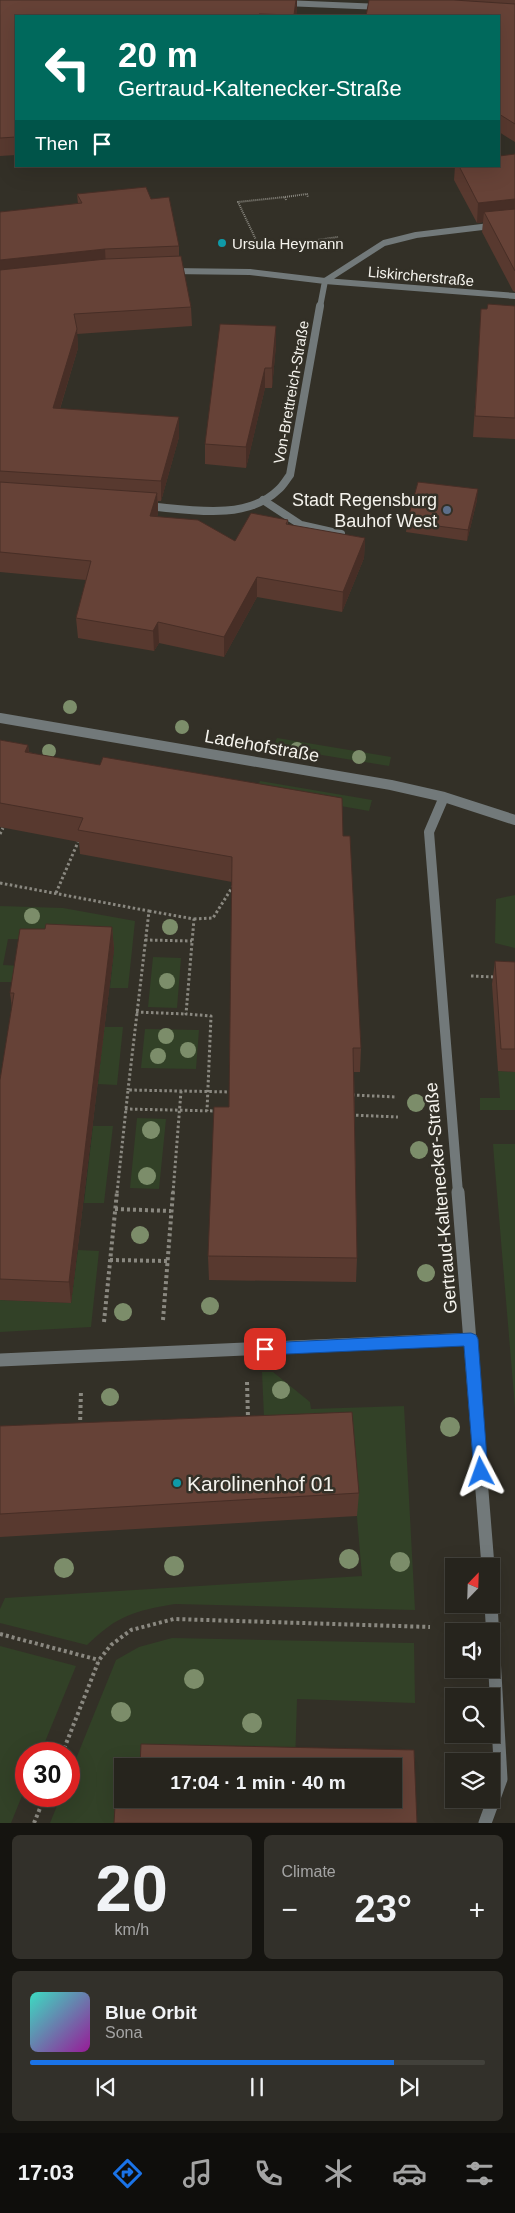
<!DOCTYPE html>
<html lang="en">
<head>
<meta charset="utf-8">
<style>
  :root { --surface:#26241d; --page:#32302a; --text:#f1f3f6; --muted:#a4a4a4; --line:#42413b; --accent:#1a73e8 }
  body { margin:0; font-family:Helvetica,sans-serif; background:var(--page); color:var(--text); height:100vh; display:flex; flex-direction:column; font-size:19px; white-space:nowrap }
  * { box-sizing:border-box; margin:0 }
  p { font-size:16px; color:var(--muted) }
  .icon { flex:none; width:28px; height:28px; fill:none; stroke:currentColor; stroke-width:2; stroke-linecap:round; stroke-linejoin:round }
  .map { position:relative; height:1823px; overflow:hidden }
  .details { display:flex; flex-direction:column; gap:12px; padding:12px; background:#151410; flex:1 }
  .details>* { flex:none }
  .banner { position:absolute; left:15px; top:15px; width:485px; height:152px; border-radius:0px; box-shadow:0 5px 20px #0002,0 0 0 1px var(--line); background:#00695c; color:#fff; overflow:hidden }
  .needle { width:32px; rotate:23deg }
  .controls { position:absolute; left:445px; top:1558px; display:grid; gap:10px }
  .controls a { display:grid; place-items:center; width:55px; height:55px; border-radius:0px; background:var(--surface); box-shadow:0 5px 20px #0002,0 0 0 1px var(--line); font-size:25px }
  .speed { position:absolute; left:15px; top:1742px; display:flex; gap:10px; font-size:25px; font-weight:700; text-align:center }
  .speed>* { display:grid; place-content:center; width:65px; height:65px; border-radius:50%; background:var(--surface); box-shadow:0 5px 20px #0002,0 0 0 1px var(--line); line-height:1 }
  .speed .limit { border:8px solid #d22; background:#fff; color:#111 }
  .pin { position:absolute; display:grid; place-items:center; width:42px; height:42px; color:#fff; margin:-21px; border-radius:10px; box-shadow:0 2px 8px #0006 }
  .me { position:absolute; width:55px; margin:-28px; rotate:356deg; stroke-linejoin:round; filter:drop-shadow(0 0 4px #0008) }
  .turn { display:flex; align-items:center; gap:18px; height:105px; padding:0 20px; font-size:22px }
  .turn .icon { width:65px; height:65px; stroke-width:2.5 }
  .turn b { display:block; font-size:35px; line-height:42px }
  .then { display:flex; align-items:center; height:48px; padding:0 20px; background:#0003; gap:10px; font-size:19px }
  .big { font-size:38px; font-weight:700; line-height:1.1 }
  .details .widget { flex:1; display:flex; flex-direction:column; justify-content:center; gap:8px; min-width:0; padding:0 18px; border-radius:8px; background:var(--page) }
  .details .dial { align-items:center; gap:0 }
  .dial b { font-size:65px; line-height:1 }
  .song { display:flex; align-items:center; gap:15px }
  .cover { width:60px; height:60px; border-radius:8px; background:linear-gradient(135deg,hsl(170 70% 55%),hsl(300 70% 35%)) }
  .played { height:5px; border-radius:2px; background:linear-gradient(90deg,var(--accent) 80%,var(--line) 80%) }
  .keys { display:flex; justify-content:space-around; direction:ltr }
  .heat { display:flex; justify-content:space-between; align-items:center; font-size:28px; direction:ltr }
  .details .tiles { flex:1; display:grid; gap:12px; grid-template-columns:1fr 1fr }
  .widget:last-child { grid-column:span 2 }
  .trip { position:absolute; left:114px; top:1758px; width:288px; height:50px; border-radius:0px; background:var(--surface); box-shadow:0 5px 20px #0002,0 0 0 1px var(--line); font-weight:700; line-height:50px; text-align:center }
  .menu { display:flex; height:80px; justify-content:space-around; align-items:center; background:#0f0e0c; color:var(--muted) }
  .menu .icon { width:35px; height:35px }
  .menu .selected { color:var(--accent) }
  .menu b { font-size:22px; color:var(--text) }
  .map>svg:first-child { display:block }
  .green { fill:#324127 }
  .lines { fill:none; stroke-linecap:round; stroke-linejoin:round }
  .path-far2 { stroke:#8a8880; stroke-width:2; stroke-dasharray:1 1; stroke-linecap:butt }
  .path-far1 { stroke:#8a8880; stroke-width:3; stroke-dasharray:2.5 2.5; stroke-linecap:butt }
  .path { stroke:#8a8880; stroke-width:4; stroke-dasharray:3 3; stroke-linecap:butt }
  .service { stroke:#72797a; stroke-width:8 }
  .minor-far3 { stroke:#72797a; stroke-width:6 }
  .minor-far2 { stroke:#72797a; stroke-width:8 }
  .minor-far1 { stroke:#72797a; stroke-width:10 }
  .minor { stroke:#72797a; stroke-width:13 }
  .tree { fill:#7c8d6a }
  .wall { fill:#58392f }
  .shaded-wall { fill:#472e26 }
  .building { fill:#664237; stroke:#472e26 }
  .route { fill:#1a73e8; stroke:#114b97 }
  .culture-dot { fill:#0f9aa8; stroke:#333027; stroke-width:2 }
  .service-dot { fill:#5c6f8a; stroke:#333027; stroke-width:2 }
  .labels { text-anchor:middle; dominant-baseline:central; stroke-width:5; stroke-linejoin:round; paint-order:stroke }
  .far-poi-label { font-size:15px; fill:#f5f3ed; stroke:#333027; text-anchor:start }
  .far-street-label { font-size:15px; fill:#f5f3ed; stroke:#333027 }
  .poi-label { font-size:18px; fill:#f5f3ed; stroke:#333027; text-anchor:end }
  .street-label { font-size:18px; fill:#f5f3ed; stroke:#333027 }
  .near-poi-label { font-size:21px; fill:#f5f3ed; stroke:#333027; text-anchor:start }
</style>
</head>
<body>
<div class="map">
<svg width="515" height="1823" viewBox="0 0 515 1823">
  <rect width="100%" height="100%" fill="#333027"/>
  <path class="green" d="M277,738L391,757L389,766L273,747Z
    M260,781L372,800L369,811L256,791Z
    M515,895V948L495,943L496,899Z
    M0,906L63,908L135,921L128,988H110L114,949L49,940L8,939L3,965L21,966L18,982H0Z
    M153,957L181,958L177,1008L148,1007Z
    M104,1027H123L117,1085L98,1084Z
    M145,1029L199,1030L196,1069L141,1068Z
    M498,1071L515,1072V1110H480V1098H500Z
    M137,1118L166,1119L159,1189L130,1188Z
    M93,1126H113L104,1203H84Z
    M493,1144H515V1408L494,1157Z
    M78,1250L99,1251L91,1327L0,1332V1300L71,1303Z
    M262,1372H273L310,1402L311,1409L404,1406L415,1610L175,1604C134,1611 118,1615 87,1645L0,1623V1609L5,1598L362,1576L350,1435L265,1439Z
    M172,1638L414,1643L415,1703L297,1699L295,1766H122V1799H142L141,1823H50L61,1796H69V1776L116,1660L139,1647Z
    M0,1646L76,1666L40,1754H26V1786L11,1823H0Z"/>
  <g class="lines">
    <path class="path-far2" d="M285,197L307,194L308,197
      M258,244L238,202L285,197L286,200
      M282,245L338,237"/>
    <path class="path-far1" d="M0,834L3,828
      M0,883L149,911L128,1090
      M56,893L78,842
      M149,911L194,919L186,1014L211,1016L207,1111
      M194,919L213,918L233,886
      M145,940L192,941
      M471,976L495,977
      M136,1012L186,1014
      M352,1095L397,1097
      M125,1109L217,1111
      M351,1115L398,1117
      M117,1193L128,1090L233,1092
      M173,1193L181,1091"/>
    <path class="path" d="M115,1209L171,1211
      M110,1260L167,1261
      M163,1320L173,1192
      M104,1322L117,1192
      M247,1382L248,1418
      M80,1426L81,1390
      M0,1634L99,1660
      M62,1754L99,1660L111,1645L131,1630L174,1619L430,1627
      M34,1823L45,1796"/>
    <path class="service" d="M263,500L301,525L341,534"/>
    <path class="minor-far3" d="M284,3L382,7
      M170,271L250,272L325,281L515,296
      M325,281L384,243L416,235L515,223
      M320,307L325,281"/>
    <path class="minor-far2" d="M146,506C186,509 245,522 278,490C283,486 286,480 290,475L320,306"/>
    <path class="minor-far1" d="M0,718L391,785L444,797L515,820
      M444,797L429,832L458,1193"/>
    <path class="minor" d="M458,1192L488,1566
      M0,1360L471,1339
      M485,1823L501,1779L491,1604"/>
  </g>
  <g class="tree">
    <circle cx="70" cy="707" r="7"/>
    <circle cx="182" cy="727" r="7"/>
    <circle cx="297" cy="749" r="7"/>
    <circle cx="49" cy="751" r="7"/>
    <circle cx="359" cy="757" r="7"/>
    <circle cx="32" cy="916" r="8"/>
    <circle cx="170" cy="927" r="8"/>
    <circle cx="167" cy="981" r="8"/>
    <circle cx="166" cy="1036" r="8"/>
    <circle cx="188" cy="1050" r="8"/>
    <circle cx="158" cy="1056" r="8"/>
    <circle cx="416" cy="1103" r="9"/>
    <circle cx="151" cy="1130" r="9"/>
    <circle cx="419" cy="1150" r="9"/>
    <circle cx="147" cy="1176" r="9"/>
    <circle cx="140" cy="1235" r="9"/>
    <circle cx="426" cy="1273" r="9"/>
    <circle cx="210" cy="1306" r="9"/>
    <circle cx="123" cy="1312" r="9"/>
    <circle cx="281" cy="1390" r="9"/>
    <circle cx="110" cy="1397" r="9"/>
    <circle cx="450" cy="1427" r="10"/>
    <circle cx="349" cy="1559" r="10"/>
    <circle cx="400" cy="1562" r="10"/>
    <circle cx="174" cy="1566" r="10"/>
    <circle cx="64" cy="1568" r="10"/>
    <circle cx="194" cy="1679" r="10"/>
    <circle cx="121" cy="1712" r="10"/>
    <circle cx="252" cy="1723" r="10"/>
  </g>
  <path class="wall" d="M0,0L297,8L296,16H16V155L0,156Z
    M369,0H515V142L499,132V16Z
    M515,154V292L513,291L482,232L483,222L477,223L454,180L455,166H499Z
    M77,194L151,199L179,246V256L191,307L192,326L77,334L78,348L60,409L179,437L161,501H158V513L157,517L235,541L288,520V525L365,538L364,558L342,612L257,597L224,657L159,643L154,651L78,638L76,618L86,580L0,572V212L78,204Z
    M515,306V439L473,437L480,329L481,309H487Z
    M276,345L272,388H265L246,468L205,464V444Z
    M477,500L467,541L406,532L407,522Z
    M0,740L28,745L29,752L343,836L361,1048L360,1072H354L357,1258L356,1282L209,1280L208,1256L229,1107L232,882L80,854L79,842L0,827Z
    M112,927L114,949L71,1303L0,1300V1080L12,1008L10,993L45,929Z
    M495,961L515,962V1072L498,1071L492,984Z
    M0,1426L359,1493L357,1516L0,1537Z"/>
  <path class="shaded-wall" d="M296,0H297V8L296,16H294Z
    M515,199V212H484L483,222L477,223L478,203Z
    M105,249L106,268L0,279V260Z
    M276,326V345L272,388V368Z
    M77,329L78,348L54,428L53,408Z
    M265,368V388L246,468V447Z
    M179,417V437L161,501V481Z
    M478,489L477,500L467,541L468,530Z
    M157,493L158,513L151,536L150,516Z
    M365,538L364,558L342,612L343,592Z
    M257,577V597L224,657V637Z
    M158,622L159,643L154,651L153,631Z
    M28,745L31,769L25,752Z
    M112,927L114,949L71,1303L69,1282Z"/>
  <path class="building" d="M0,0H296L294,15L259,14V16H16V137L0,138Z
    M369,0H454L515,4V124L499,114V16H366Z
    M515,154V199L478,203L459,166H499V156Z
    M146,187L151,199L169,197L179,246L105,249L0,260V212L82,203L77,194Z
    M515,209V271L484,212Z
    M181,256L191,307L74,314L77,329L53,408L179,417L161,481L0,471V270L106,259Z
    M488,304L515,306V418L475,416L481,309H487Z
    M220,324L276,326L272,368H265L246,447L205,444Z
    M0,482L157,493L150,516L198,520L235,541L251,513L288,520L286,524L365,538L343,592L257,577L224,637L158,622L153,631L76,618L91,561L0,552Z
    M418,482L478,489L468,530L407,522Z
    M0,740L28,745L25,752L100,765L103,757L342,798L343,836H350L361,1048H353L357,1258L208,1256L214,1107H229L232,857L78,830L83,818L0,803Z
    M46,924L112,927L69,1282L0,1279V1080L14,993H10L20,929H45Z
    M495,961L515,962V1049H501Z
    M352,1412L359,1493L0,1514V1426Z
    M141,1744L414,1750L417,1823H114L115,1806H138L139,1799H392V1766H140Z"/>
  <path class="route" d="M471,1333L476,1335L478,1339L488,1472L486,1476L481,1478L476,1476L474,1472L464,1346L265,1355L260,1353L258,1349L260,1345L265,1343Z"/>
  <g class="culture-dot">
    <circle cx="222" cy="243" r="5"/>
    <circle cx="177" cy="1483" r="5"/>
  </g>
  <circle class="service-dot" cx="447" cy="510" r="5"/>
  <g class="labels">
    <g class="far-poi-label">
      <text x="232" y="243">Ursula Heymann</text>
    </g>
    <g class="far-street-label">
      <text transform="translate(421 276) rotate(5)">Liskircherstraße</text>
      <text transform="translate(291 392) rotate(-80)">Von-Brettreich-Straße</text>
    </g>
    <g class="poi-label">
      <text x="437" y="500">Stadt Regensburg<tspan x="437" dy="21">Bauhof West</tspan></text>
    </g>
    <g class="street-label">
      <text transform="translate(262 746) rotate(10)">Ladehofstraße</text>
      <text transform="translate(441 1198) rotate(-95)">Gertraud-Kaltenecker-Straße</text>
    </g>
    <g class="near-poi-label">
      <text x="187" y="1483">Karolinenhof 01</text>
    </g>
  </g>
</svg>
<div class="controls">
<a><svg class="needle" viewBox="-14 -14 28 28"><path d="M0-13l5 13h-10z" fill="#e53935"/><path d="M0 13l5-13h-10z" fill="#a4a4a4"/></svg></a>
<a><svg class="icon" aria-label="sound" viewBox="0 0 24 24"><path d="M4 9h4l5-4v14l-5-4H4zM17 9q2 3 0 6"/></svg></a>
<a><svg class="icon" aria-label="search" viewBox="0 0 24 24"><circle cx="10" cy="10" r="6"/><path d="M15 15l6 6"/></svg></a>
<a><svg class="icon" aria-label="layers" viewBox="0 0 24 24"><path d="M12 4l9 5-9 5-9-5zM3 14l9 5 9-5"/></svg></a>
</div>
<div class="speed"><div class="limit">30</div></div>
<div class="pin" style="left:265px;top:1349px;background:#d93025"><svg class="icon" aria-label="arrive" viewBox="0 0 24 24"><path d="M6 21V4h12l-3 4 3 4H6"/></svg></div>
<svg class="me" style="left:481px;top:1472px" viewBox="-20 -20 40 40"><path d="M0-17L14 15 0 8-14 15z" fill="#1a73e8" stroke="#fff" stroke-width="4"/></svg>
<div class="trip">17:04 · 1 min · 40 m</div>
<div class="banner">
<div class="turn"><svg class="icon" aria-label="left" viewBox="0 0 24 24"><path d="M17 20v-9H6M10 6l-5 5 5 5"/></svg><div><b>20 m</b>Gertraud-Kaltenecker-Straße</div></div>
<div class="then">Then<svg class="icon" aria-label="arrive" viewBox="0 0 24 24"><path d="M6 21V4h12l-3 4 3 4H6"/></svg></div>
</div>
</div>
<section class="details">
<div class="tiles">
<div class="widget dial"><b>20</b><p>km/h</p></div>
<div class="widget"><p>Climate</p>
<div class="heat"><a>−</a><b class="big">23°</b><a>+</a></div>
</div>
<div class="widget">
<div class="song"><i class="cover"></i><div><b>Blue Orbit</b><p>Sona</p></div></div>
<div class="played"></div>
<div class="keys"><svg class="icon" aria-label="previous" viewBox="0 0 24 24"><path d="M18 5L8 12l10 7zM5 5v14"/></svg><svg class="icon" aria-label="pause" viewBox="0 0 24 24"><path d="M8 5v14M16 5v14"/></svg><svg class="icon" aria-label="next" viewBox="0 0 24 24"><path d="M6 5l10 7-10 7zM19 5v14"/></svg></div>
</div>
</div>
</section>
<nav class="menu">
<b>17:03</b>
<svg class="icon selected" aria-label="directions" viewBox="0 0 24 24"><path d="M12 3l9 9-9 9-9-9zM9 14v-3h6M13 9l2 2-2 2"/></svg>
<svg class="icon" aria-label="music" viewBox="0 0 24 24"><path d="M9 18V5l10-2v13"/><circle cx="6" cy="18" r="3"/><circle cx="16" cy="16" r="3"/></svg>
<svg class="icon" aria-label="phone" viewBox="0 0 24 24"><path d="M5 4h4l2 5-3 2q2 4 5 5l2-3 5 2v4C11 20 4 13 5 4z"/></svg>
<svg class="icon" aria-label="climate" viewBox="0 0 24 24"><path d="M12 3v18M4 7l16 10M4 17L20 7"/></svg>
<svg class="icon" aria-label="car" viewBox="0 0 24 24"><path d="M5 17H2v-5l4-1 3-4h7l3 4 3 1v5h-3M9 17h6M6 11h13"/><circle cx="7" cy="17" r="2"/><circle cx="17" cy="17" r="2"/></svg>
<svg class="icon" aria-label="filters" viewBox="0 0 24 24"><path d="M4 7h16M4 17h16"/><circle cx="9" cy="7" r="2"/><circle cx="15" cy="17" r="2"/></svg>
</nav>
</body>
</html>
